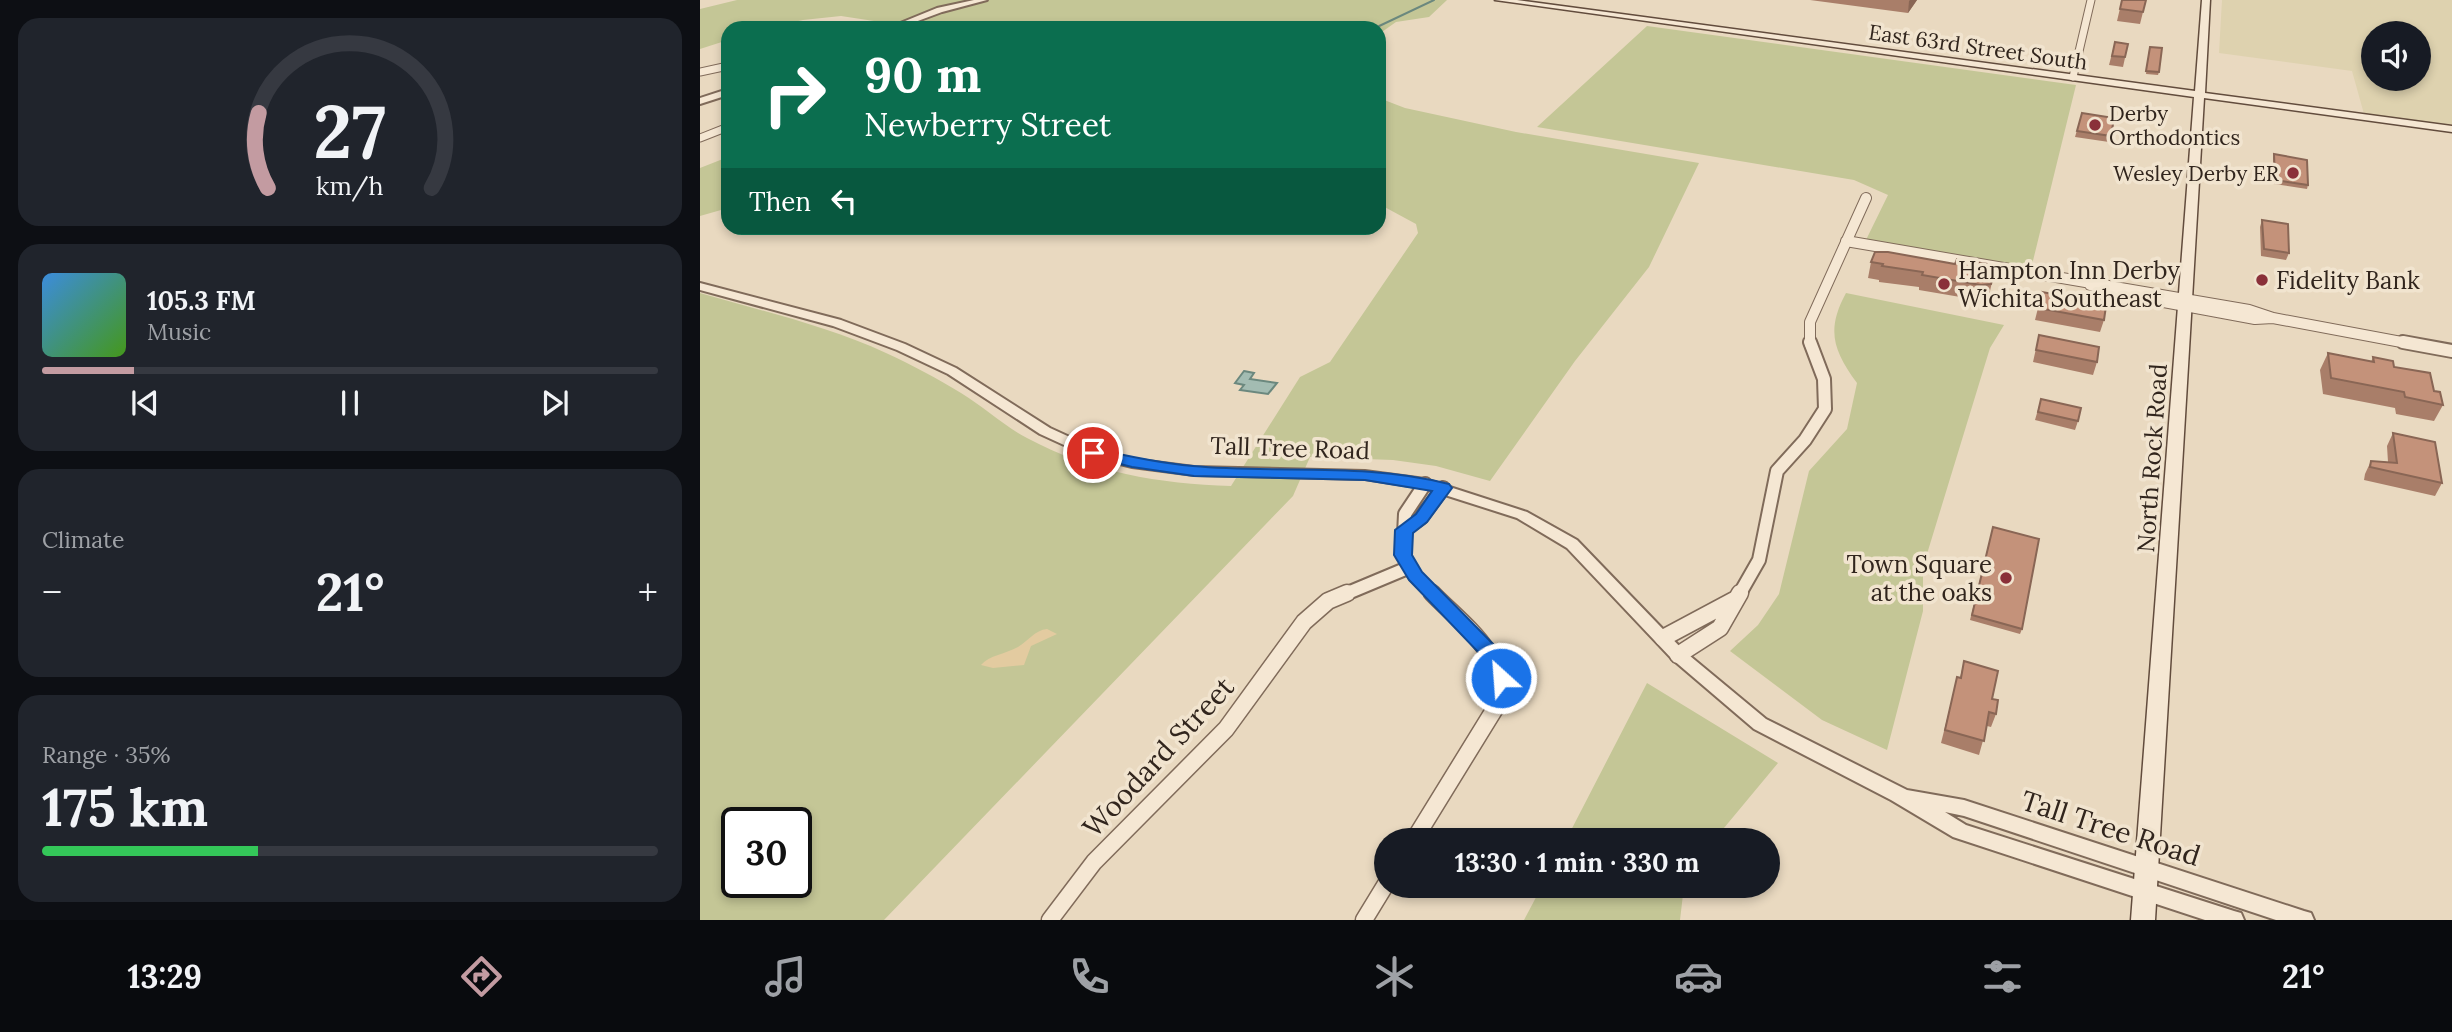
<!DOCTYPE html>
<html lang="en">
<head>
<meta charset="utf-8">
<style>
  :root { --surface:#171b24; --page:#20242c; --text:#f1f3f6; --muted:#9ea1a6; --line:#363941; --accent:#c39ba1 }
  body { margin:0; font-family:Lora,serif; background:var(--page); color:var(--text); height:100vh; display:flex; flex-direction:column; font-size:26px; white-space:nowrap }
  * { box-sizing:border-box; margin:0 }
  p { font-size:23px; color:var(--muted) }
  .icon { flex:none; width:38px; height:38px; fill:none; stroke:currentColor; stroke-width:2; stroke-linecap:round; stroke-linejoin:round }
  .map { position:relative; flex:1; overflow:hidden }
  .side { display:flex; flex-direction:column; gap:18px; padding:18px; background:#0d0f14; width:700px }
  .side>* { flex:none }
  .banner { position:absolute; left:21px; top:21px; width:665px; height:214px; border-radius:21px; box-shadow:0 4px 10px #0003; background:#0b6e4f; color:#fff; overflow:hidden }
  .buttons { position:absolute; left:1661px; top:21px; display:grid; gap:14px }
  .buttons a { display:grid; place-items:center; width:70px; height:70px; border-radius:50%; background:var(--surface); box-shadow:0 4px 10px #0003; font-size:35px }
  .speed { position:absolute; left:21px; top:807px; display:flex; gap:14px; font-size:35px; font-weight:700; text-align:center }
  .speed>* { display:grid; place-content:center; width:91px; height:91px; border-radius:50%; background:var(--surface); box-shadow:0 4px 10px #0003; line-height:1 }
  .speed .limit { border:4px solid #111; border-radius:10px; background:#fff; color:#111 }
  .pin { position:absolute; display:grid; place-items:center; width:60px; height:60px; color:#fff; margin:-30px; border:4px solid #fff; border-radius:50%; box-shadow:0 2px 7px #0007 }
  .me { position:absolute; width:77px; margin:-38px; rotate:334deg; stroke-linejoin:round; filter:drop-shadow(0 0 5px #0008) }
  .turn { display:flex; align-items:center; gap:24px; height:147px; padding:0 28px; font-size:32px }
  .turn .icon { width:91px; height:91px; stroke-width:2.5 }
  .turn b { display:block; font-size:49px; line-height:60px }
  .then { display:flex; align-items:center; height:66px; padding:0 28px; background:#0003; gap:14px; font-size:26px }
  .big { font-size:52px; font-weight:700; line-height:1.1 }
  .side .card { flex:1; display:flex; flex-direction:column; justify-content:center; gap:10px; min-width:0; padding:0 24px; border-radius:21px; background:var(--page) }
  .side .dial { align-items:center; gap:0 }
  .dial svg { height:182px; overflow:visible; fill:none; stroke:var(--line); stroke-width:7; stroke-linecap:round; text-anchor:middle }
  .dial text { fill:var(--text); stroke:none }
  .song { display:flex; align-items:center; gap:21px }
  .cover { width:84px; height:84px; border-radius:10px; background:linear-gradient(135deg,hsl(210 70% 55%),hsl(100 70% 35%)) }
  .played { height:7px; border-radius:4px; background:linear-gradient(90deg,var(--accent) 15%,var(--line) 15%) }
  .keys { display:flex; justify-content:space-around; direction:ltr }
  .heat { display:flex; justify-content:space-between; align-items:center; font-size:38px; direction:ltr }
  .charge { height:10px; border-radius:5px; background:linear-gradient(90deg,#34c759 35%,var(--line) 0) }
  .trip { position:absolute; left:674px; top:828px; width:406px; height:70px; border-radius:35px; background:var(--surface); box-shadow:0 4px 10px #0003; font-weight:700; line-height:70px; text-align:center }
  .tabs { display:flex; height:112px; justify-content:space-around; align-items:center; background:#090b0e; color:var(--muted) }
  .tabs .icon { width:49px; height:49px }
  .tabs .current { color:var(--accent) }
  .tabs b { font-size:32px; color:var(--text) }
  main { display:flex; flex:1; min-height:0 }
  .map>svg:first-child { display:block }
  .farmland { fill:#ded2af; fill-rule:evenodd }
  .green { fill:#c4c696; fill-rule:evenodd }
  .sand { fill:#e3cba0 }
  .water { fill:#a3bcb2; stroke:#6b887e; stroke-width:2 }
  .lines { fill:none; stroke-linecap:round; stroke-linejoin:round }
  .stream { stroke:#6b887e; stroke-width:2 }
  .minor-far3-casing { stroke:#806b5a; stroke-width:9 }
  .minor-far2-casing { stroke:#806b5a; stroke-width:12 }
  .minor-far1-casing { stroke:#806b5a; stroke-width:16 }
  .minor-casing { stroke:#806b5a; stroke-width:19 }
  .tertiary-casing { stroke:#806b5a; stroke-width:4 }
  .secondary-casing { stroke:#624c3d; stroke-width:3 }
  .minor-far3 { stroke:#f5e7d3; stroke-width:7 }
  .minor-far2 { stroke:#f5e7d3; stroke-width:10 }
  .minor-far1 { stroke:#f5e7d3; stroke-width:12 }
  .minor { stroke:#f5e7d3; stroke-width:16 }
  .tertiary { fill:#f5e7d3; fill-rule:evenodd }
  .secondary { fill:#f5e7d3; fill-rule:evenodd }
  .wall { fill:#a97e69 }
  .shaded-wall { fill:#896655 }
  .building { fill:#c4927a; stroke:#896655; stroke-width:2 }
  .route { fill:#1a73e8; stroke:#114b97; stroke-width:2 }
  .poi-dot { fill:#8a3039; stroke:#f1e4cf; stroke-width:2.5 }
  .labels { text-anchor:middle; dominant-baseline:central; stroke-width:7; stroke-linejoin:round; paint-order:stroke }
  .far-street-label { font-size:21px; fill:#31251d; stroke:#f1e4cf }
  .far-poi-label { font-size:21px; fill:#31251d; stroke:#f1e4cf; text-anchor:start }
  .poi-label { font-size:24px; fill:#31251d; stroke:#f1e4cf; text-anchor:start }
  .street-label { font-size:24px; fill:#31251d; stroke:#f1e4cf }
  .near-street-label { font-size:28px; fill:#31251d; stroke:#f1e4cf }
</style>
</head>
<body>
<main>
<section class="side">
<div class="card dial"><svg viewBox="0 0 100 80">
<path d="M14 69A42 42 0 1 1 86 69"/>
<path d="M14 69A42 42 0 0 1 10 36" stroke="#c39ba1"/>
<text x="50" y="56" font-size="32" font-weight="700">27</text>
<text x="50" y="72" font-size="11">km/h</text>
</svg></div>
<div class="card">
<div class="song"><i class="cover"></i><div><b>105.3 FM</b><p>Music</p></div></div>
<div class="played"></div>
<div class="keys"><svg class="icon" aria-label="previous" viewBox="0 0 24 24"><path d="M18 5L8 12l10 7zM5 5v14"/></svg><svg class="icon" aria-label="pause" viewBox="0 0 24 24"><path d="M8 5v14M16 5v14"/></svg><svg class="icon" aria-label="next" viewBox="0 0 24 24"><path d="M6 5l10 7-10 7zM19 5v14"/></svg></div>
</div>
<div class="card"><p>Climate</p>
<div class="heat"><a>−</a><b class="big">21°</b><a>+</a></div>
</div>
<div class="card"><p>Range · 35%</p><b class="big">175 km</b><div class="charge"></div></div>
</section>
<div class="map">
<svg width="1752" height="920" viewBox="0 0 1752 920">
  <rect width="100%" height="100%" fill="#e9d9c0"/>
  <path class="farmland" d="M1522,0H1752V125L1664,114L1652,71L1519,53ZM1673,33H1718V79H1673Z"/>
  <path class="green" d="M37,0H747L729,17L696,22L679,34V28H178L187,23L141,16L103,20L66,28H28V40L0,49V9Z
    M947,26L1376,85L1330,273L1165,242L1188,195L1154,180L837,127Z
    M679,98L705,108L816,132L999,163L949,267L875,361L790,481L736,466L693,460L610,457L593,496L184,920H0V293C62,311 127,326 186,353C212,365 238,379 261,393C284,407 304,426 327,438C390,472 460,484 531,486L600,377L630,362L718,233L716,224L679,204ZM37,822H96V882H37Z
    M28,157V208L0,216V168Z
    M1146,293L1304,325L1290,348L1223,567V611L1187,750L1122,720L1030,651L1058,625L1079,594L1109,471L1147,429L1157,383C1133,350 1126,330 1146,293Z
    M947,683L1078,763L1014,840H866Z
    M842,886H984L980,920H824Z"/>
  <path class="sand" d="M347,629L357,634L331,646L324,665L293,668L281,665C289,655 306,654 318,647C328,641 335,630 347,629Z"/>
  <path class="water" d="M544,371L554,373L550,379L577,383L568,394L540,390L544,385L535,383Z"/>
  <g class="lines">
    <path class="stream" d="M675,28L734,0"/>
    <g class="minor-far3-casing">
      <path id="minor-far3" d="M0,72L28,66
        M1373,77L1391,0
        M0,138L28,127"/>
    </g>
    <g class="minor-far2-casing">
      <path id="minor-far2" d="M1146,241L1549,310L1573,318L1555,319L1426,295L1390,285
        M1573,318L1712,344
        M1110,344V322L1166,198"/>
    </g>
    <g class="minor-far1-casing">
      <path id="minor-far1" d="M1703,342L1752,351
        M725,484L705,514L703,555L715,576L734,595
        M704,530L721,518L743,488
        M643,595L710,567
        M1039,595L1059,560L1077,471L1105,440L1125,409L1124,379L1110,342"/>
    </g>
    <g class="minor-casing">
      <path id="minor" d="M963,638L1036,599
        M978,655L1020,628L1040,593
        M714,840L799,702C807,654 762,624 732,593
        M350,920L394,862L526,729L604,622L628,601L647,593
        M664,920L686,884"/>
    </g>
    <g class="tertiary-casing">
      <path id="tertiary" d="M274,0H287L242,12L199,28H188L237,8Z
        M28,89V95L0,104V98Z
        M0,283L141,320L205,344L256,368L350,428L398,450L432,459L494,467L665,471L725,479L827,512L877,540L984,651L1066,719L1207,790L1264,800L1604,911L1611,913L1614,920H1576L1264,816L1245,812L1266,825L1534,911L1541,913L1544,920H1505L1253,837L1191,800L1054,729L972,659L867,548L817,518L723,488L665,479L494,475L432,467L388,456L340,434L248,374L197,350L133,326L0,290Z"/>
    </g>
    <g class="secondary-casing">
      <path id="secondary" d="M795,0H817L1495,91L1502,0H1510L1505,93L1752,126V132L1504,98L1455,920H1431L1494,97Z"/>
    </g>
    <use href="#minor-far3" class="minor-far3"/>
    <use href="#minor-far2" class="minor-far2"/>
    <use href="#minor-far1" class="minor-far1"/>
    <use href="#minor" class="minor"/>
    <use href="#tertiary" class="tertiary"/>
    <use href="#secondary" class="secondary"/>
  </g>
  <path class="wall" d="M1110,0H1217L1208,13Z
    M1422,0L1443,12L1440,24L1417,21Z
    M1415,42L1428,44L1423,67L1409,65Z
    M1449,50L1459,72L1458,75L1446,74Z
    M1382,113L1411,136L1409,142L1375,137Z
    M1574,154L1608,185L1607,189L1574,184L1573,157Z
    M1562,220L1589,253L1586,260L1561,256L1560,227Z
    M1171,262L1255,264L1294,273L1288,300H1278L1219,290V287L1179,282V280L1168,278Z
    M1342,292L1401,305L1404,320L1400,332L1335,320Z
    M1339,335L1397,362L1393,375L1333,362Z
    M1628,353L1671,362L1673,357L1694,367L1734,391L1743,405L1734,421L1696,414L1695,408L1623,394L1620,370Z
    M1341,399L1378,421L1375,430L1335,420Z
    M1693,433L1742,483L1735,496L1664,480L1665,474L1671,461L1688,462L1687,446Z
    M1293,527L1322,629L1320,634L1270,620Z
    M1264,661L1292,699L1296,714L1291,727L1287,726L1279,755L1241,743L1254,691L1257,677L1260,678Z"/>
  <path class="shaded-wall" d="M1210,0H1217L1208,13L1209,1Z"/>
  <path class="building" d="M1422,0H1446L1443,12L1420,9Z
    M1415,42L1428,44L1425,57L1412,56Z
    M1450,47L1462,48L1459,72L1446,71Z
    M1382,113L1414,118L1411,136L1377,131Z
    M1574,154L1607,160L1608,185L1575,180Z
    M1562,220L1588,224L1589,253L1564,249Z
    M1175,252H1188L1255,264L1257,259L1288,264L1286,272L1294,273L1291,284L1281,285L1222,275L1223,272L1182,266L1183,264L1171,262Z
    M1342,292L1385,300L1386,296L1402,299L1401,305L1406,306L1404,320L1338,308Z
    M1339,335L1399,347L1397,362L1336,350Z
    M1628,353L1674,362L1673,357L1693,361L1694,367L1730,373L1734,391L1740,392L1743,405L1705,397L1704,392L1631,378Z
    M1341,399L1381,408L1378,421L1338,412Z
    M1693,433L1735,442L1742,483L1670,467L1671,461L1697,463Z
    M1293,527L1339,539L1322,629L1272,615Z
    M1264,661L1298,671L1292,699L1298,700L1296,714L1289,712L1284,741L1245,730L1257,677L1261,678Z"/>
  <path class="route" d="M393,448C426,456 459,463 493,466C579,474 665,462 749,484L752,488L727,522L713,533L712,555L722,572L795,646L807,664L811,678L808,684L801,686L794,684L782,656L709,580L694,555L695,530L716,514L732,491L665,480L494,476L432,467L388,456L385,453Z"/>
  <g class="poi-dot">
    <circle cx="1395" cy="125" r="7"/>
    <circle cx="1593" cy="173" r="7"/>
    <circle cx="1562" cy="280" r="7"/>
    <circle cx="1244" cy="284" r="7"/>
    <circle cx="1306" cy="578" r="7"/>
  </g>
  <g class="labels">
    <g class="far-street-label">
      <text transform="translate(1278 47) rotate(8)">East 63rd Street South</text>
    </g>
    <g class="far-poi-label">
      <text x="1409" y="113">Derby<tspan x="1409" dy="24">Orthodontics</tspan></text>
      <text x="1579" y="173" text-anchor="end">Wesley Derby ER</text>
    </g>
    <g class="poi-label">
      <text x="1258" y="270">Hampton Inn Derby<tspan x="1258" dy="28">Wichita Southeast</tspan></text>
      <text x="1576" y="280">Fidelity Bank</text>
      <text x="1292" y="564" text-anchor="end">Town Square<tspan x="1292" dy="28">at the oaks</tspan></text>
    </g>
    <g class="street-label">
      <text transform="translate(590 448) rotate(2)">Tall Tree Road</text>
      <text transform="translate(1452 458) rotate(-86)">North Rock Road</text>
    </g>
    <g class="near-street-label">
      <text transform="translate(458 757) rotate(-47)">Woodard Street</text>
      <text transform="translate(1411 828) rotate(18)">Tall Tree Road</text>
    </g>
  </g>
</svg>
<div class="buttons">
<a><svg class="icon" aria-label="sound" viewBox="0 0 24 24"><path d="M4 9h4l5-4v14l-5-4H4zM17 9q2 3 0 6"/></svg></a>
</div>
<div class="speed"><div class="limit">30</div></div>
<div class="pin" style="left:393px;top:453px;background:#d93025"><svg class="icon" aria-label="arrive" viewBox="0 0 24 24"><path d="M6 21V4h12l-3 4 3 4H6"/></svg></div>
<svg class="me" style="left:801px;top:678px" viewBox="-20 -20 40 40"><circle r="17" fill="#1a73e8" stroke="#fff" stroke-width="3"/><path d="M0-11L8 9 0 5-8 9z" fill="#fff"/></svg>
<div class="trip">13:30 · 1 min · 330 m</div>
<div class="banner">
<div class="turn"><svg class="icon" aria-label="right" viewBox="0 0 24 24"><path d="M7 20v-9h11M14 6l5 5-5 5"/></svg><div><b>90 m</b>Newberry Street</div></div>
<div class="then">Then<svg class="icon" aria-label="left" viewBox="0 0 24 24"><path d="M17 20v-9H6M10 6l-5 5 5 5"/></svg></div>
</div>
</div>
</main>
<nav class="tabs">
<b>13:29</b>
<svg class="icon current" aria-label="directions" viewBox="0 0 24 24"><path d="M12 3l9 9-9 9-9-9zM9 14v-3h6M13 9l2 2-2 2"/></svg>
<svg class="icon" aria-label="music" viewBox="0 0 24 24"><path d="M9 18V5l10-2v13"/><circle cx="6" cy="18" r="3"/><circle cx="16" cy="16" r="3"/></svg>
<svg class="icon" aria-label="phone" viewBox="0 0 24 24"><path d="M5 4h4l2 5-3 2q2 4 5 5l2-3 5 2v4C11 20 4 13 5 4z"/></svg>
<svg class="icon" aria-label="climate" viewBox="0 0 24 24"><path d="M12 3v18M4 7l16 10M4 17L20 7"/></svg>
<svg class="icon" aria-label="car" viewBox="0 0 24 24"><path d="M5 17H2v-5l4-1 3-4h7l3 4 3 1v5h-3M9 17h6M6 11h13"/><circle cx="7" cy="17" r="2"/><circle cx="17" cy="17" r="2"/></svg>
<svg class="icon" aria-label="filters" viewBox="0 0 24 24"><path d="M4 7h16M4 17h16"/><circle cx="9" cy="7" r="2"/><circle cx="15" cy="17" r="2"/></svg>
<b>21°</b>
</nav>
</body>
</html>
